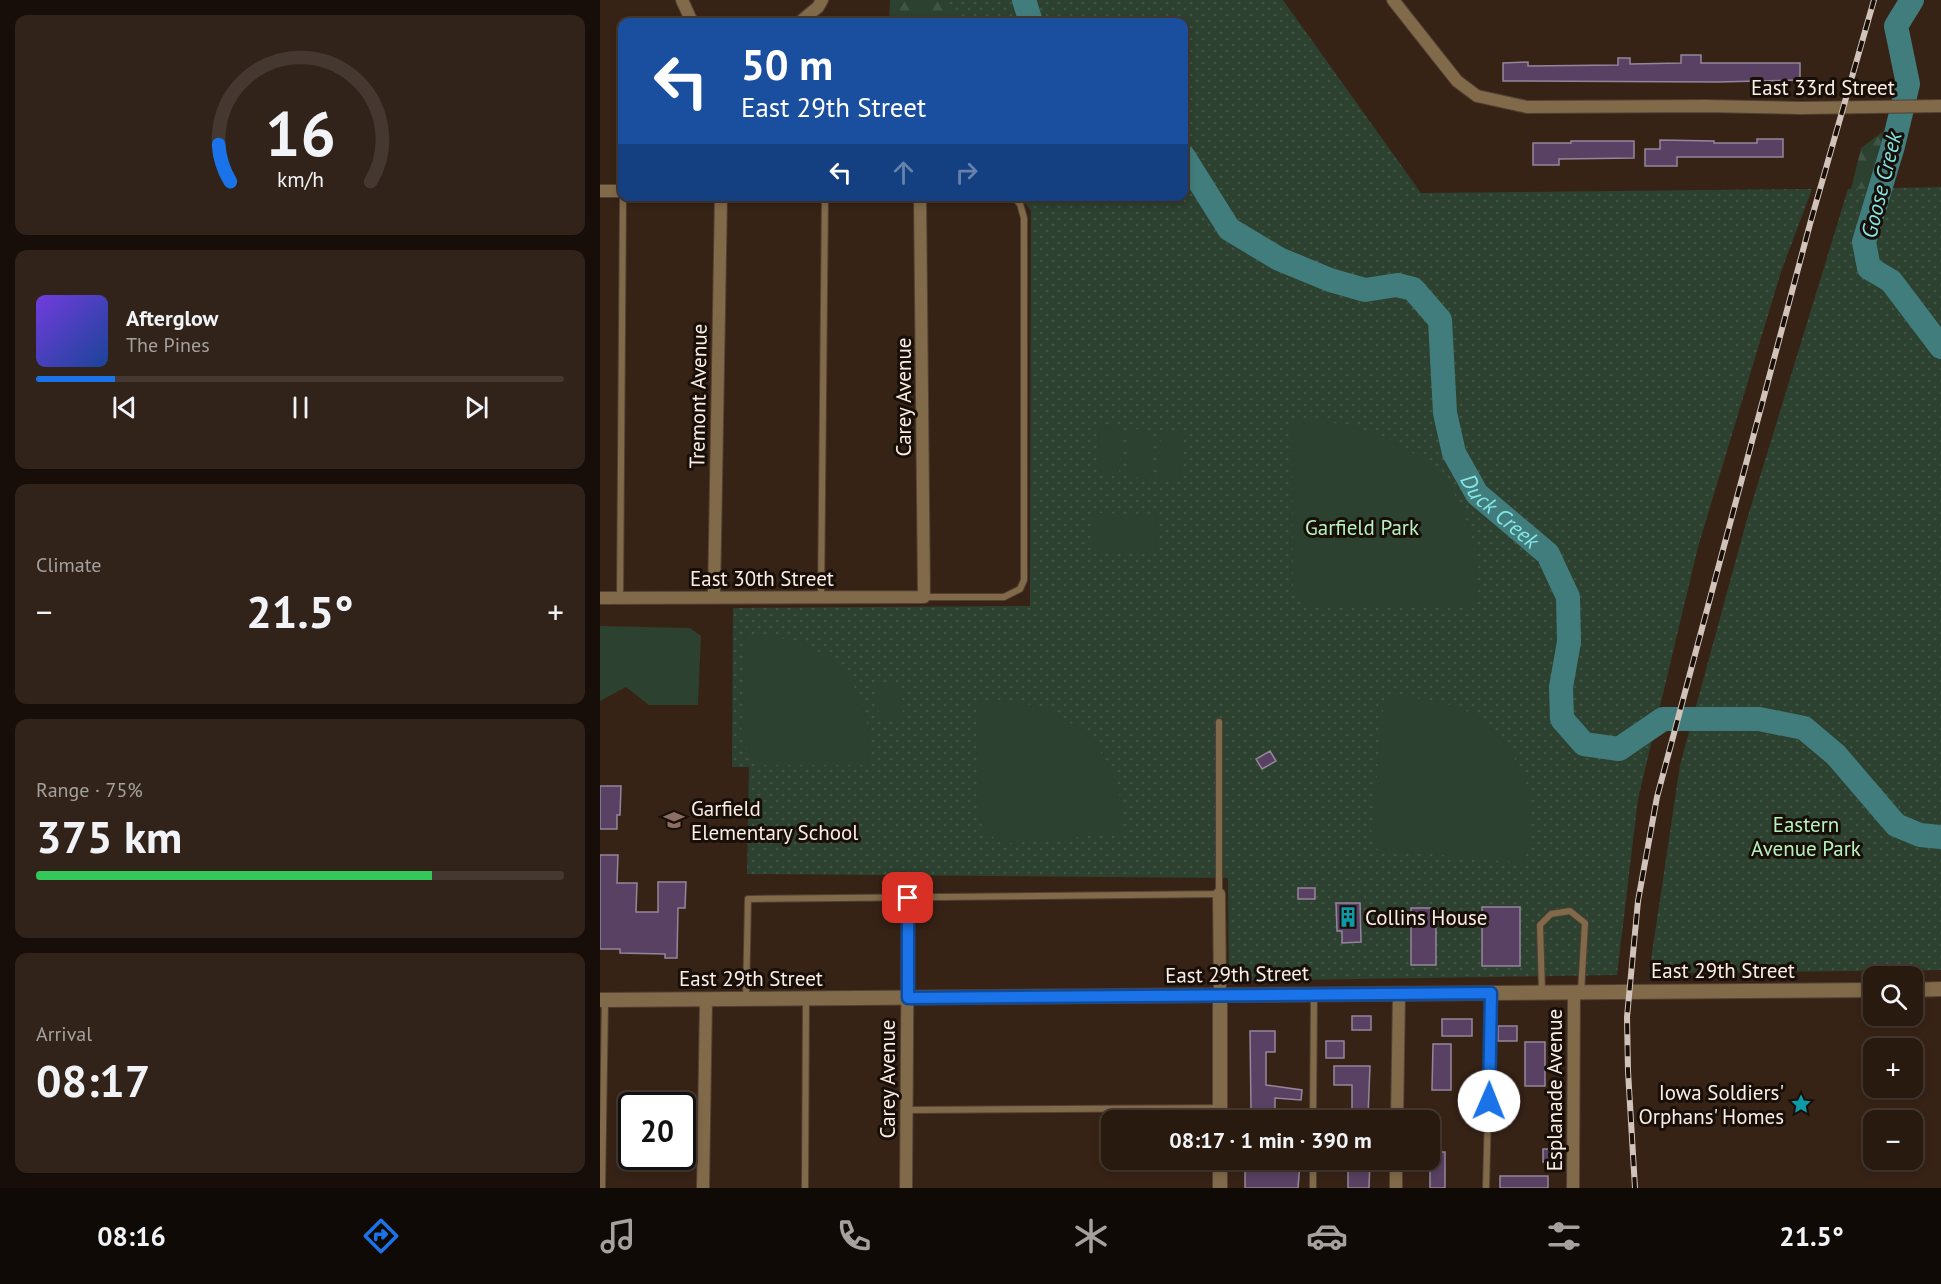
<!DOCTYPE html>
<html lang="en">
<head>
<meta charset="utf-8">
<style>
  :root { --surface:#291a10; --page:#312319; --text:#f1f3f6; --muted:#a5a19f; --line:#453830; --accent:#1a73e8 }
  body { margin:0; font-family:"PT Sans",sans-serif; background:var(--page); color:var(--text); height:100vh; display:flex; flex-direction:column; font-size:22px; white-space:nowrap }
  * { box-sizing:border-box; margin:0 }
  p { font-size:20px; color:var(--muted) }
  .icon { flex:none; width:33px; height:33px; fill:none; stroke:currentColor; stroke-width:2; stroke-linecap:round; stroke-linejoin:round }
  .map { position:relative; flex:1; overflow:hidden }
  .drawer { display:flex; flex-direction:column; gap:15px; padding:15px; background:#170e09; width:600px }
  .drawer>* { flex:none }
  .top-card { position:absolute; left:18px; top:18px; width:570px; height:183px; border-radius:12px; box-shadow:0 3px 9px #0003,0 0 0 2px var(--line); background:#1a4fa0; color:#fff; overflow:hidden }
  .tools { position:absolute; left:1263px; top:966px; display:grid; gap:12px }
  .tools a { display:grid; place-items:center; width:60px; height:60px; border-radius:12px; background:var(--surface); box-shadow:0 3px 9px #0003,0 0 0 2px var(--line); font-size:30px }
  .speed { position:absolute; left:18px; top:1092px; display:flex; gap:12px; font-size:30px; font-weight:700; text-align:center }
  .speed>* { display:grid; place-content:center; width:78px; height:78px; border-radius:50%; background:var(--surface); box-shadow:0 3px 9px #0003,0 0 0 2px var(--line); line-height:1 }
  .speed .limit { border:3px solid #111; border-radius:9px; background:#fff; color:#111 }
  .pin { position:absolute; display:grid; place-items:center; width:51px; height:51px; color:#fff; margin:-26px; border-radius:12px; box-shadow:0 3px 9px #0006 }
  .me { position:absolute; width:66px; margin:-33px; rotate:1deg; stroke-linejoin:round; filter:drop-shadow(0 0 4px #0008) }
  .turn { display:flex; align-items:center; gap:21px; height:126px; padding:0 24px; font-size:27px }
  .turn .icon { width:78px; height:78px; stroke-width:2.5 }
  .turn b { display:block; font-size:42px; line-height:51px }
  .lanes { display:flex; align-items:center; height:57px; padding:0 24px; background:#0003; justify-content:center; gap:30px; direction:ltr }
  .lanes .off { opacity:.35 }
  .big { font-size:45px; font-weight:700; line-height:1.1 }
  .drawer .tile { flex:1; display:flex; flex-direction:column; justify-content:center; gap:9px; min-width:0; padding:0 21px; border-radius:12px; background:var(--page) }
  .drawer .dial { align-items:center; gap:0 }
  .dial svg { height:156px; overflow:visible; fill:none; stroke:var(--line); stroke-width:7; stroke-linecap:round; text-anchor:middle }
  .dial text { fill:var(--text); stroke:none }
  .song { display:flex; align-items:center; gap:18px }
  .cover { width:72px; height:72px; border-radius:9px; background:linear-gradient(135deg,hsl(260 70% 55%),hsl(220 70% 35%)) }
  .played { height:6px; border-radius:3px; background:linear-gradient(90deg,var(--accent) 15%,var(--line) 15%) }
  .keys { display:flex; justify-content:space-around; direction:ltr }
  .heat { display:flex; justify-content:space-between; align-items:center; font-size:33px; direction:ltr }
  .charge { height:9px; border-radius:4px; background:linear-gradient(90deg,#34c759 75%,var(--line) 0) }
  .trip { position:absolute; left:501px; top:1110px; width:339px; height:60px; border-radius:12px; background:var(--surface); box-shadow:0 3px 9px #0003,0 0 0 2px var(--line); font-weight:700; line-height:60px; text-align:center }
  .tab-bar { display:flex; height:96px; justify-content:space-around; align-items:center; background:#100a06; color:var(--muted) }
  .tab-bar .icon { width:42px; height:42px }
  .tab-bar .active { color:var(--accent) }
  .tab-bar b { font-size:27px; color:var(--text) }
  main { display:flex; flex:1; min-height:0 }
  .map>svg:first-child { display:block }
  .forest { fill:url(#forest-firs) }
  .park { fill:url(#park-dots) }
  .pitch { fill:#2c412f }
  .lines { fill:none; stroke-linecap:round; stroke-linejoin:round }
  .river { stroke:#427d7d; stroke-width:24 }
  .building { fill:#584162; stroke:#95859c; stroke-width:1.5 }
  .service-casing { stroke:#533f33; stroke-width:8 }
  .minor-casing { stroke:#533f33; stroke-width:14 }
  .tertiary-casing { stroke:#533f33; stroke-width:16 }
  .service { stroke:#816a4a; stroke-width:6 }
  .minor { stroke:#816a4a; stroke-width:12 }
  .tertiary { stroke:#816a4a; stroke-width:14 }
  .rail-casing { stroke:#d2c3ba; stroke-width:6 }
  .rail { stroke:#180f09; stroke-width:4; stroke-dasharray:11; stroke-linecap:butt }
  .route-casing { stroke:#114b97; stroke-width:15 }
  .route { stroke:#1a73e8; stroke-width:10 }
  .labels { text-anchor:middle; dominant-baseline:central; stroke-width:6; stroke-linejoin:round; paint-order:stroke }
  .street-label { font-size:21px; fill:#fceee6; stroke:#180f09 }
  .park-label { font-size:21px; fill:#b6f2bf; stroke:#180f09 }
  .poi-label { font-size:21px; fill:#fceee6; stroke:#180f09; text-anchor:start }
  .water-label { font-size:22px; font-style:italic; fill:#85e6e6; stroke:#180f09 }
</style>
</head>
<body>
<main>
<section class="drawer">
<div class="tile dial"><svg viewBox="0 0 100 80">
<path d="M14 69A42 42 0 1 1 86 69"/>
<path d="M14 69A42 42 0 0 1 8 50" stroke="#1a73e8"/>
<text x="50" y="56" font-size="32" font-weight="700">16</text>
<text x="50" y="72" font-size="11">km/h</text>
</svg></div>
<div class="tile">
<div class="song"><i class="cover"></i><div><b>Afterglow</b><p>The Pines</p></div></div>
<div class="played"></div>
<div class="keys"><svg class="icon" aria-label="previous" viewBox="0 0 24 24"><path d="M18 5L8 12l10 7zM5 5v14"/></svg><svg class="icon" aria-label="pause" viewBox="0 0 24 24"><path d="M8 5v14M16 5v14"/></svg><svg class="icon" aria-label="next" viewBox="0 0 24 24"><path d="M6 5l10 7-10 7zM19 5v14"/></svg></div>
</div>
<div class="tile"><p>Climate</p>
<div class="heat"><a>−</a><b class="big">21.5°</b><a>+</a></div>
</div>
<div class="tile"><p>Range · 75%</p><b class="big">375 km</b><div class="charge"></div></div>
<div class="tile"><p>Arrival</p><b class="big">08:17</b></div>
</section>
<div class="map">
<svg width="1341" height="1188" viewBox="0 0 1341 1188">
  <defs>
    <pattern id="forest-firs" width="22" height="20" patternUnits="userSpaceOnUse" patternTransform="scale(1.5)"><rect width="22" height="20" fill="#2c412f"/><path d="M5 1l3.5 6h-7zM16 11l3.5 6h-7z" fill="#415443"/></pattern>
    <pattern id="park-dots" width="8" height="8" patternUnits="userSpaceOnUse" patternTransform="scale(1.5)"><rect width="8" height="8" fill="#2c412f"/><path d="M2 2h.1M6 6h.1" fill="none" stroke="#415443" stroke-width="1.8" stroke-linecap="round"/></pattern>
  </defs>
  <rect width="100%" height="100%" fill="#372316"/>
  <path class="forest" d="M290,0H355L372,22H289Z
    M1289,127L1260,226L1243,222L1261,148Z
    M421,197H497L505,211L440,224Z"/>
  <path class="park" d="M341,0H683L821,193L1212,189L1181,272L1098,547L1038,799L1017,975L629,981L628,878L147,874L149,767H132L133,608L430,606L431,203L503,202L499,196H584V22H359Z
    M1341,187V970L1049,973L1080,765L1147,519L1248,189Z"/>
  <path class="pitch" d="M692,422C703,422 714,422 724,422C767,426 818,448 845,481C858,496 867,521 872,540C877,562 877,586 877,608L706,606L693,590Z
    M499,427L522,428L519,476L497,475Z
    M530,429L552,430L550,478L527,477Z
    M561,430L583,431L581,479L559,478Z
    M494,513L558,515L557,554L492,552Z
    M0,626L90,628L101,636L98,705H49L26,687L0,701Z
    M145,634C208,637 257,660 268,728C270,740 269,753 269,765H158L141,739Z
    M301,682L303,719L279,720L277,684Z
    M785,695C807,698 832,699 854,706C901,721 935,778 931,827C930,839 926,851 924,863L777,849L771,837Z
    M397,700L417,701L448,710L475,726L496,744L513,774L522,803V833L402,844L383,829L378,812L376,701Z"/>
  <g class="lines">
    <g class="river">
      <path d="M424,0L431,22"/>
      <path d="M1312,0L1296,26L1308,84L1293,146L1264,242L1269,268L1291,281L1341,347"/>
      <path id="s1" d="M584,157L629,229L679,259L730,280L765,290L797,285L813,289L840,320L845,413L854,453L877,494L948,554L968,597L969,642L961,687L962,719L984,744L1019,749L1063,719H1159L1204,728L1236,755L1296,825L1320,835L1341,837"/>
    </g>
  </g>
  <path class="building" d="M1081,55H1101V63H1200V80L1118,82L903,81V63L928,62V66L1018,65V58H1030V64L1081,63Z
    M1157,139H1183V157H1077V166H1045V149H1060V140L1114,141V143H1157Z
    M971,141H1034V158L959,159V165H933V143H971Z
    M670,751L676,761L662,769L656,759Z
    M0,786H21L20,815H17V829H0Z
    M0,855H18L17,883H37L36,912H58V882H86L85,908H78L77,958H65V954L20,953V949H0Z
    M698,888H715V899H698Z
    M736,903H760L761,942L742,943V931H737Z
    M882,907H920V966H882Z
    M811,908H836V965H811Z
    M752,1016H771V1030H752Z
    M842,1019H872V1036H842Z
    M898,1026H917V1041H898Z
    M650,1031H675V1052H666V1085L702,1090L701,1100L675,1098V1120H644V1109H651Z
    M726,1041H744V1058H726Z
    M925,1042H945V1086H925Z
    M833,1044H851V1090H832Z
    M734,1066H770L768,1116H752V1085H734Z
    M943,1149H956V1162H943Z
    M830,1152H845V1188H830Z
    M645,1160H661V1168H686V1163H700L698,1188H645Z
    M748,1160H770L769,1188H748Z
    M900,1176H948V1188H900Z"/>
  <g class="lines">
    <g class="service-casing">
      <path id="service" d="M221,597L225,196
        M324,597H404L420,589L424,580V218L420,204L413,196
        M20,598L23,196
        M942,992L940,925L951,914L970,911L985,923L981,992
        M146,998L148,899L619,894V722
        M307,1110L620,1108
        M713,1120L714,995
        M2,1188L5,1001
        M205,1188L206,1000
        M713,1188V1160
        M886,1188L891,994"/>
    </g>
    <g class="minor-casing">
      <path id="minor" d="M82,0L92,22
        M793,0L857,81L877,96L927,107L1106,106L1201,108L1341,106
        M200,22L218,7L222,0
        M0,191H22
        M114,597L121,196
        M0,598L324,597L320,196
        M619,894L620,995
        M797,1120L799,994
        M103,1188L106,999
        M306,1188L308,898
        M796,1188V1160
        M973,1188L974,992"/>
    </g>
    <g class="tertiary-casing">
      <path id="tertiary" d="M1312,990L1341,989
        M620,995V1120
        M0,1000L1274,990
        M620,1160V1188"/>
    </g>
    <use href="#service" class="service"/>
    <use href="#minor" class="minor"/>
    <use href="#tertiary" class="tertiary"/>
    <g class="rail-casing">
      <path id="rail" d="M1035,1188L1028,1071L1027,1017L1038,901L1057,797L1210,224L1274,0"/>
    </g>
    <use href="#rail" class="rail"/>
  </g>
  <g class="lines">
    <g class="route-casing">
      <path id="route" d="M308,898V998L891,993L889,1101"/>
    </g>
    <use href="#route" class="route"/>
  </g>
  <defs>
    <g id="school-bare" transform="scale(1.62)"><path d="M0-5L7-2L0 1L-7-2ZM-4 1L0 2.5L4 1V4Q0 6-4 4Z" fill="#8d6e63" stroke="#180f09" stroke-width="2.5" paint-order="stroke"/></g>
    <g id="building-bare" transform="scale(1.62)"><path d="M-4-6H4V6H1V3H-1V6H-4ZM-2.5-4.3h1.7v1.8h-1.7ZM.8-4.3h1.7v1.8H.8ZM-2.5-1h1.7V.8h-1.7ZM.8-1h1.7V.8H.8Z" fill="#0f9aa8" stroke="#180f09" stroke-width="2.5" paint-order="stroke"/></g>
    <g id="sight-bare" transform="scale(1.62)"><path d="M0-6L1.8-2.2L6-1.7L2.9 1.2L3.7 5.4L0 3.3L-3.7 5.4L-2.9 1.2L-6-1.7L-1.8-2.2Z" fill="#0f9aa8" stroke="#180f09" stroke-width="2.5" paint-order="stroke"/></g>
  </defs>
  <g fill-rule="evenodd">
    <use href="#school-bare" x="74" y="820"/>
    <use href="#building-bare" x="748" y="917"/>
    <use href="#sight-bare" x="1201" y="1104"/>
  </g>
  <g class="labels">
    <g class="street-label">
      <text x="1223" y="87">East 33rd Street</text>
      <text transform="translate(98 396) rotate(-89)">Tremont Avenue</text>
      <text transform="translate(303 397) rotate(-90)">Carey Avenue</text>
      <text x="162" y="578">East 30th Street</text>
      <text x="1123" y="970">East 29th Street</text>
      <text transform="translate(637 974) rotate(-1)">East 29th Street</text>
      <text x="151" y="978">East 29th Street</text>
      <text transform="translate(287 1079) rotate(-90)">Carey Avenue</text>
      <text transform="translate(954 1090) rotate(-90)">Esplanade Avenue</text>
    </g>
    <g class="park-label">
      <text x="762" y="527">Garfield Park</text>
      <text x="1206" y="824">Eastern<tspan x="1206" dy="24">Avenue Park</tspan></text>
    </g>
    <g class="poi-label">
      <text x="91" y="808">Garfield<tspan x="91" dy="24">Elementary School</tspan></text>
      <text x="765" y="917">Collins House</text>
      <text x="1184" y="1092" text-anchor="end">Iowa Soldiers'<tspan x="1184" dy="24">Orphans' Homes</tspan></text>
    </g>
    <g class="water-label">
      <text transform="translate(1281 185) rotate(-76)">Goose Creek</text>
      <text stroke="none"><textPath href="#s1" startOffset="534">Duck Creek</textPath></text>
    </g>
  </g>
</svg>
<div class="tools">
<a><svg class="icon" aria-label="search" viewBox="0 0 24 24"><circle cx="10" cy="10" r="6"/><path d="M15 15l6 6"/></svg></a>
<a>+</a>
<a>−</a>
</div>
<div class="speed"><div class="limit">20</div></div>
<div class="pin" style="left:308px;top:898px;background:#d93025"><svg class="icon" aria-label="arrive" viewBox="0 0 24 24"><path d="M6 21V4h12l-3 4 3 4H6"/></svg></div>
<svg class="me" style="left:889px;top:1101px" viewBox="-20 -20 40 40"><circle r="19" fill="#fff"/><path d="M0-13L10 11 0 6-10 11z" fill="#1a73e8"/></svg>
<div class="trip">08:17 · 1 min · 390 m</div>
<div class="top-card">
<div class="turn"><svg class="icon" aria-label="left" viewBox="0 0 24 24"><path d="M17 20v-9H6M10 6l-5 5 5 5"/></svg><div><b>50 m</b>East 29th Street</div></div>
<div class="lanes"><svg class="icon" aria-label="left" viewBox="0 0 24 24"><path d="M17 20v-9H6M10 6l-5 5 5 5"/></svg><svg class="icon off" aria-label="ahead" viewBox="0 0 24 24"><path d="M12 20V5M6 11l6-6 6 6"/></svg><svg class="icon off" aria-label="right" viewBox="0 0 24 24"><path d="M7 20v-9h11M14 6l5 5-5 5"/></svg></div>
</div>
</div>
</main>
<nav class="tab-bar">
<b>08:16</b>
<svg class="icon active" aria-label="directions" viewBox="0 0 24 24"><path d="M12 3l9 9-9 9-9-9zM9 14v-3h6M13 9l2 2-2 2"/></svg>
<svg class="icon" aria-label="music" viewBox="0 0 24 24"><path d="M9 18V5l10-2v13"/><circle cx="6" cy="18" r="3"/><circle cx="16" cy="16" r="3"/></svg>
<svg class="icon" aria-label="phone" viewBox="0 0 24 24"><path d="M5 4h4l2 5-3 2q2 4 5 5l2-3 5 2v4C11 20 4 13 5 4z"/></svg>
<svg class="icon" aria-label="climate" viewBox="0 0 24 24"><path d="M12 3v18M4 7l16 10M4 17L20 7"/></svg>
<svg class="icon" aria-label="car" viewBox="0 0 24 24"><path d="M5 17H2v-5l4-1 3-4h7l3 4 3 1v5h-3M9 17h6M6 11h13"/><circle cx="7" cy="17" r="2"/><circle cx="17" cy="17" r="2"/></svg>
<svg class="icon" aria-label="filters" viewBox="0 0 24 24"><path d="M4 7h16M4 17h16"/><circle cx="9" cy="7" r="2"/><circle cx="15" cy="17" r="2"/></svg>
<b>21.5°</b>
</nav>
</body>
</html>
